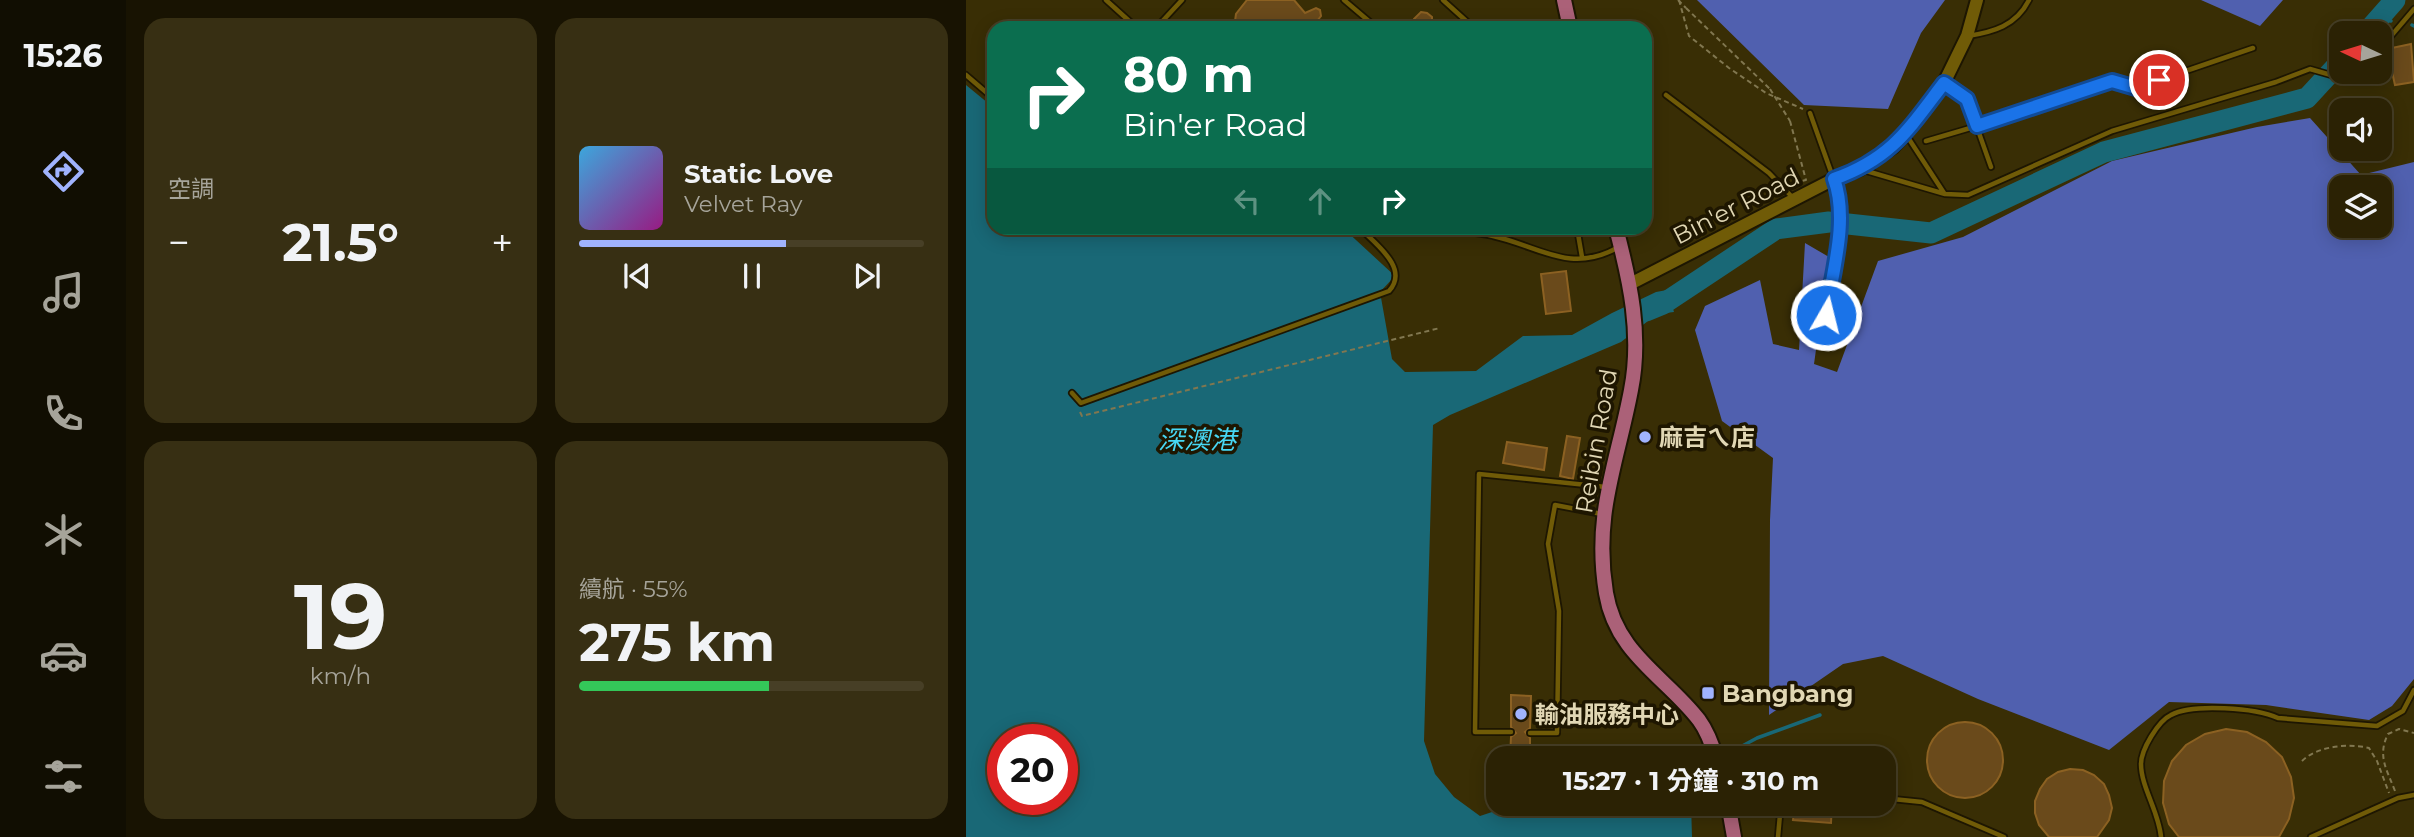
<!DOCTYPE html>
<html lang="zh-TW">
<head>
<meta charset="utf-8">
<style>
  :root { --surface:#2b2204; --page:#372f13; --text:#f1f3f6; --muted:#a6a49a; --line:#473f26; --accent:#a0b3fd }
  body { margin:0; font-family:Montserrat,"Noto Sans TC",sans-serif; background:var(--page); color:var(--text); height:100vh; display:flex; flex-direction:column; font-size:26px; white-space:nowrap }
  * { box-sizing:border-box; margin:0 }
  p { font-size:23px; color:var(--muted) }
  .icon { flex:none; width:38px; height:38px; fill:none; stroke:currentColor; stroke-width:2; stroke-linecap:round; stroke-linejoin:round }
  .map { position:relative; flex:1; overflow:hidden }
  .panel { display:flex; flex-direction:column; gap:18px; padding:18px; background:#181302; width:840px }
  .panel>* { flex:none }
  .guide { position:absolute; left:21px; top:21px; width:665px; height:214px; border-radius:21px; box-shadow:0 4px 18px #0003,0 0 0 2px var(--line); background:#0b6e4f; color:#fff; overflow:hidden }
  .needle { width:46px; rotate:274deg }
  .buttons { position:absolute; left:1363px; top:21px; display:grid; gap:14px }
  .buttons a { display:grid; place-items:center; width:63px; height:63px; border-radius:14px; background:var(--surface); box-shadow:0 4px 18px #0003,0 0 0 2px var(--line); font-size:35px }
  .speed { position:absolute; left:21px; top:724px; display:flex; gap:14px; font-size:35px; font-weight:700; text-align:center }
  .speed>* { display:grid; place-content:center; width:91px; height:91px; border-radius:50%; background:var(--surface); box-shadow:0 4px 18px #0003,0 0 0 2px var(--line); line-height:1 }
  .speed .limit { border:10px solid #d22; background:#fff; color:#111 }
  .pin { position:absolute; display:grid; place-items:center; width:60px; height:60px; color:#fff; margin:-30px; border:4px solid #fff; border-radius:50%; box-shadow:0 2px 7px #0007 }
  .me { position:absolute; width:77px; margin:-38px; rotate:8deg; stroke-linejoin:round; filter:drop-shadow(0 0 5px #0008) }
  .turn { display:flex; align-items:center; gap:24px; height:147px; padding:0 21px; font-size:32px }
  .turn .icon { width:91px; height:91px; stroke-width:2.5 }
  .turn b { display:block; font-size:49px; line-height:60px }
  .lanes { display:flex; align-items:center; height:66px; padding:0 21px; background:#0003; justify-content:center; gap:35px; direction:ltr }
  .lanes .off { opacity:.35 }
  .big { font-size:52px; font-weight:700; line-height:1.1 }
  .panel .card { flex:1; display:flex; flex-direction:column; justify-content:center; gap:10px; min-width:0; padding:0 24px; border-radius:21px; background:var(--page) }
  .panel .dial { align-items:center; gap:0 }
  .dial b { font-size:91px; line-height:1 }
  .song { display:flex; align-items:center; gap:21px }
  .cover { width:84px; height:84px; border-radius:10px; background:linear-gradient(135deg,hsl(200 70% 55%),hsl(310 70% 35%)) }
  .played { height:7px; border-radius:4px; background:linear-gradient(90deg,var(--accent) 60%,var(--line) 60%) }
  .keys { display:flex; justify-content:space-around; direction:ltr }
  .heat { display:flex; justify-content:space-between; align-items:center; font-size:38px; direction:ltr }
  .charge { height:10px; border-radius:5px; background:linear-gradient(90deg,#34c759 55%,var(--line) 0) }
  .panel .tiles { flex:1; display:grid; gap:18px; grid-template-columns:repeat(2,1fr) }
  .trip { position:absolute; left:520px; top:746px; width:410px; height:70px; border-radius:21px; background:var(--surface); box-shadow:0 4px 18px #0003,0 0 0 2px var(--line); font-weight:700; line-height:70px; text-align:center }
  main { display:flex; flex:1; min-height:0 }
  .tabs { display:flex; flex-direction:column; width:126px; justify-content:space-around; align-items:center; background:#110e02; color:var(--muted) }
  .tabs .icon { width:49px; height:49px }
  .tabs .on { color:var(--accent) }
  .tabs b { font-size:32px; color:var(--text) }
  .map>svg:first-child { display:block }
  .forest { fill:#5060af; fill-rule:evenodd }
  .water { fill:#196876; fill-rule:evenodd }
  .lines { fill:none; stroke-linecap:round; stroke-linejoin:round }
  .stream { stroke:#196876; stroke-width:3.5 }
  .river { stroke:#196876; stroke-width:21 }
  .building { fill:#6a4a1b; stroke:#8c6122; stroke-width:2 }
  .service-casing { stroke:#1d1602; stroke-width:8 }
  .tertiary-casing { stroke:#1d1602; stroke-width:16 }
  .primary-casing { stroke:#1d1602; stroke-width:18 }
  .path { stroke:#817750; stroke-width:2; stroke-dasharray:5 3.5; stroke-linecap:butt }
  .service { stroke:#705b07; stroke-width:4.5 }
  .tertiary { stroke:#705b07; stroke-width:12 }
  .primary { stroke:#ab6178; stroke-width:14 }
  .path-bridge { stroke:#817750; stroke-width:2; stroke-dasharray:5 3.5; stroke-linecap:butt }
  .route-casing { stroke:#114b97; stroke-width:18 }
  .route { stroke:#1a73e8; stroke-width:12 }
  .poi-dot { fill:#a0b3fd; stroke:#1e1600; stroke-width:2.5 }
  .labels { text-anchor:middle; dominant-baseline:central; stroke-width:7; stroke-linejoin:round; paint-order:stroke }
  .street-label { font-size:24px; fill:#e1d7b4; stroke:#1e1600 }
  .poi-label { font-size:24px; font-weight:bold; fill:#e1d7b4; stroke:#1e1600; text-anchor:start }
  .water-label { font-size:26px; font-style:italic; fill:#47d7f3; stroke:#1e1600 }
</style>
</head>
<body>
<main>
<nav class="tabs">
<b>15:26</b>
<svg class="icon on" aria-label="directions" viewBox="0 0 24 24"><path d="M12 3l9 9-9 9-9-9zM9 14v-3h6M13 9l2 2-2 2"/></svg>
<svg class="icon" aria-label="music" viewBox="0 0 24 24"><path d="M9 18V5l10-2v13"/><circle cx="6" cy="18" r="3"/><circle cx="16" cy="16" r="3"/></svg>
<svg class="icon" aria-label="phone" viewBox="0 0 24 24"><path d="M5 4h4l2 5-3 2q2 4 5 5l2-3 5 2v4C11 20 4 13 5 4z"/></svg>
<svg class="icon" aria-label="climate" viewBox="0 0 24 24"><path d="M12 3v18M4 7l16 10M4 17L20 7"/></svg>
<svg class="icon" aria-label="car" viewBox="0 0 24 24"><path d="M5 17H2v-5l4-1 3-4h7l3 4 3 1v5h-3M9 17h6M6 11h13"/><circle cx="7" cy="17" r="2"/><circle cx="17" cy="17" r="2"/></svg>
<svg class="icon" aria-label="filters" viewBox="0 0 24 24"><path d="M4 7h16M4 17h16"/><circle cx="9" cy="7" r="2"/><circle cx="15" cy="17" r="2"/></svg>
</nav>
<section class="panel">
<div class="tiles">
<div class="card"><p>空調</p>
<div class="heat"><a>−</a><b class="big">21.5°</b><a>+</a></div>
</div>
<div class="card">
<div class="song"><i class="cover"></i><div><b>Static Love</b><p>Velvet Ray</p></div></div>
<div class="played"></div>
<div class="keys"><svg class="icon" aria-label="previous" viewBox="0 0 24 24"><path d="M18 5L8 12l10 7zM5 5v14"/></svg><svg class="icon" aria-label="pause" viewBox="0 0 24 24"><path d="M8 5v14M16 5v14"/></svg><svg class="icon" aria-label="next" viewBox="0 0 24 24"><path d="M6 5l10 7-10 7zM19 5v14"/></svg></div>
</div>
<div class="card dial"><b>19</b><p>km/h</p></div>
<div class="card"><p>續航 · 55%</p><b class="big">275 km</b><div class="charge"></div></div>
</div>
</section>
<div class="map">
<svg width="1448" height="837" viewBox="0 0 1448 837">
  <rect width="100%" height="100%" fill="#392e05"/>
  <path class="forest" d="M731,0H979L955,33L922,109L838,105Z
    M1235,0H1317L1294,26Z
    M1344,118L1395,175L1448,162V679L1426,706L1403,720L1300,705L1203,702L1143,750L1012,699L917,656L877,664L803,715L804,520L807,458L756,421L729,330L739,306L794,280L807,344L833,350L839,243L863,257L848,364L871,372L912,261L997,237L1146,161L1291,127ZM1376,187H1414V226H1376Z"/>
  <path class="water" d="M0,85L28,108V228H377L429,276L414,292L426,359L439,372L510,371L557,336L606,335L646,313L690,292L701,290L708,312L691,314L655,342L484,415L467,425L458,741L469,774L488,797L514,816L553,803H725L726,837H0ZM37,740H96V800H37Z"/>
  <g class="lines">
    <path class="stream" d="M1412,19L1425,21
      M1446,25L1448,26
      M754,758L791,738L854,715"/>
    <path class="river" d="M1400,33L1429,0
      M882,224L965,233L1138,152L1341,98L1376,60
      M680,311L697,304L810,229L863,222"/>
  </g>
  <path class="building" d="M281,0H328L339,13L350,8L354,10L355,16L351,21L342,22L341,28H268L270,14Z
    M455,12L461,13L466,17V28H448V19Z
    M1445,44L1448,82L1429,85L1421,49Z
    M600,271L605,311L580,314L575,274Z
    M601,436L614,438L607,479L594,476Z
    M541,442L581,448L578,470L537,463Z
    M545,695L565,696L564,728L559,732L564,738V758H544L545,737L550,733L545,727Z
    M961 760a38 38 0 1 1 76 0a38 38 0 1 1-76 0Z
    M1260,729L1281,732L1300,742L1316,757L1325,777L1328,798L1323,819L1313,837H1213L1203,824L1197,803L1198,781L1206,761L1220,745L1239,734Z
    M1104,769L1117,770L1128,775L1138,784L1143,795L1146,808L1143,820L1131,837H1083L1073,825L1069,813V801L1074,789L1081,779L1092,772Z
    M829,803H866L865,823L827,820Z"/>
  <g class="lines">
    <g class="service-casing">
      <path id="service" d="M140,0L171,28
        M378,0L411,28
        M477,0L508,28
        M190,28L216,0
        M1002,36C1027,32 1050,26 1063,0
        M1414,49L1448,9
        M0,75L28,99
        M979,84L1001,99L1025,167
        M700,95L803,173L828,199
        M844,113L874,197L871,241L860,315
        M941,136L978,193
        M960,141L1011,126L1146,81L1170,88L1287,48
        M897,170L979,194L1002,195L1146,131L1310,82L1344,69L1379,79L1391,72
        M429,228C458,230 500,229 527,236C573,246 603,274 651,248
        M611,228L616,257
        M106,393L115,403L423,291C444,268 409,244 394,228
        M545,732H509L513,474L640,487
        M564,733H591L593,611L582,544L589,505L636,514
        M917,798L956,802L1038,837
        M812,837L815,803
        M1195,837C1193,812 1175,787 1175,764C1175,750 1192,721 1205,715C1227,703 1290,708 1312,718L1411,726L1437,711L1448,690
        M1345,837L1432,798L1448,795"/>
    </g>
    <g class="tertiary-casing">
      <path id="tertiary" d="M664,284L868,179L894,169L927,147L940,133L978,83L1001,36L1011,0"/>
    </g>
    <g class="primary-casing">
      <path id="primary" d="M598,0L604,28
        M650,228C664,281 676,335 665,390C651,464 627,515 640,593C650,654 700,677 733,720C741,731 746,744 750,758
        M762,803L768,837"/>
    </g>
    <path class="path" d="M713,0L723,36L763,68L800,93L837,109
      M720,8L804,89
      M824,121L840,180L831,182L832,185
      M114,412L116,416L474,328
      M1336,761C1351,746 1383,743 1403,748L1411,761L1423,793
      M1429,791C1421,770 1411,756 1422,734L1433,729L1448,733"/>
    <use href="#service" class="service"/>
    <use href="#tertiary" class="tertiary"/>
    <use href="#primary" class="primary"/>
    <path class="path-bridge" d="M712,0L720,8
      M804,89L824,121"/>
  </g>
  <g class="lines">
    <g class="route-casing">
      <path id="route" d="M860,315C866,273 883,220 868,179C926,158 942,130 978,83L1001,99L1011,126L1146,81L1170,88L1193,80"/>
    </g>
    <use href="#route" class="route"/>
  </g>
  <g class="poi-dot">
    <circle cx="679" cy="437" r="7"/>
    <rect x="735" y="686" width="14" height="14" rx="3.5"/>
    <circle cx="555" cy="714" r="7"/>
  </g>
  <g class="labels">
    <g class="street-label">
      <text transform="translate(770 206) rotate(-27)">Bin'er Road</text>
      <text transform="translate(630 441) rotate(-80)">Reibin Road</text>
    </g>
    <g class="poi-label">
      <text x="693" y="437">麻吉ㄟ店</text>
      <text x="756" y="693">Bangbang</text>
      <text x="569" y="714">輸油服務中心</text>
    </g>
    <g class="water-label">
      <text x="231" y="440">深澳港</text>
    </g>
  </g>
</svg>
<div class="buttons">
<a><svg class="needle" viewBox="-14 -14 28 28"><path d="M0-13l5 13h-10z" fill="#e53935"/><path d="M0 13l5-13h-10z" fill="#a6a49a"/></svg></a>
<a><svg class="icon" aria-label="sound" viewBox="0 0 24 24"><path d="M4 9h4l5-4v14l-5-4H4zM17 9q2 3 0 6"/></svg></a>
<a><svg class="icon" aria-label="layers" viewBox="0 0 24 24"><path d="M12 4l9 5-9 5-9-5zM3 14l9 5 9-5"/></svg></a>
</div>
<div class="speed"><div class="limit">20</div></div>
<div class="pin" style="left:1193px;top:80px;background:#d93025"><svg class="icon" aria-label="arrive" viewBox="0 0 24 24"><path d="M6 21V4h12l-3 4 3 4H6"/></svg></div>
<svg class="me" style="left:860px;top:315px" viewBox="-20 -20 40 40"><circle r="17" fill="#1a73e8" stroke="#fff" stroke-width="3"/><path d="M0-11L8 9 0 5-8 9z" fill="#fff"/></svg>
<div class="trip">15:27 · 1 分鐘 · 310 m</div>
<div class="guide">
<div class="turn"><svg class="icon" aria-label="right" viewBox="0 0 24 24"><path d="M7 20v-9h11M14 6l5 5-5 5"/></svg><div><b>80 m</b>Bin'er Road</div></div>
<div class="lanes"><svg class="icon off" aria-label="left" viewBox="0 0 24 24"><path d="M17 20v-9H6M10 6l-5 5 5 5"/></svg><svg class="icon off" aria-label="ahead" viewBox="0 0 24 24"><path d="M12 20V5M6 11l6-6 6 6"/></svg><svg class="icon" aria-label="right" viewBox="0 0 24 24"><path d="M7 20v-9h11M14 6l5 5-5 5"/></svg></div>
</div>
</div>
</main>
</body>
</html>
